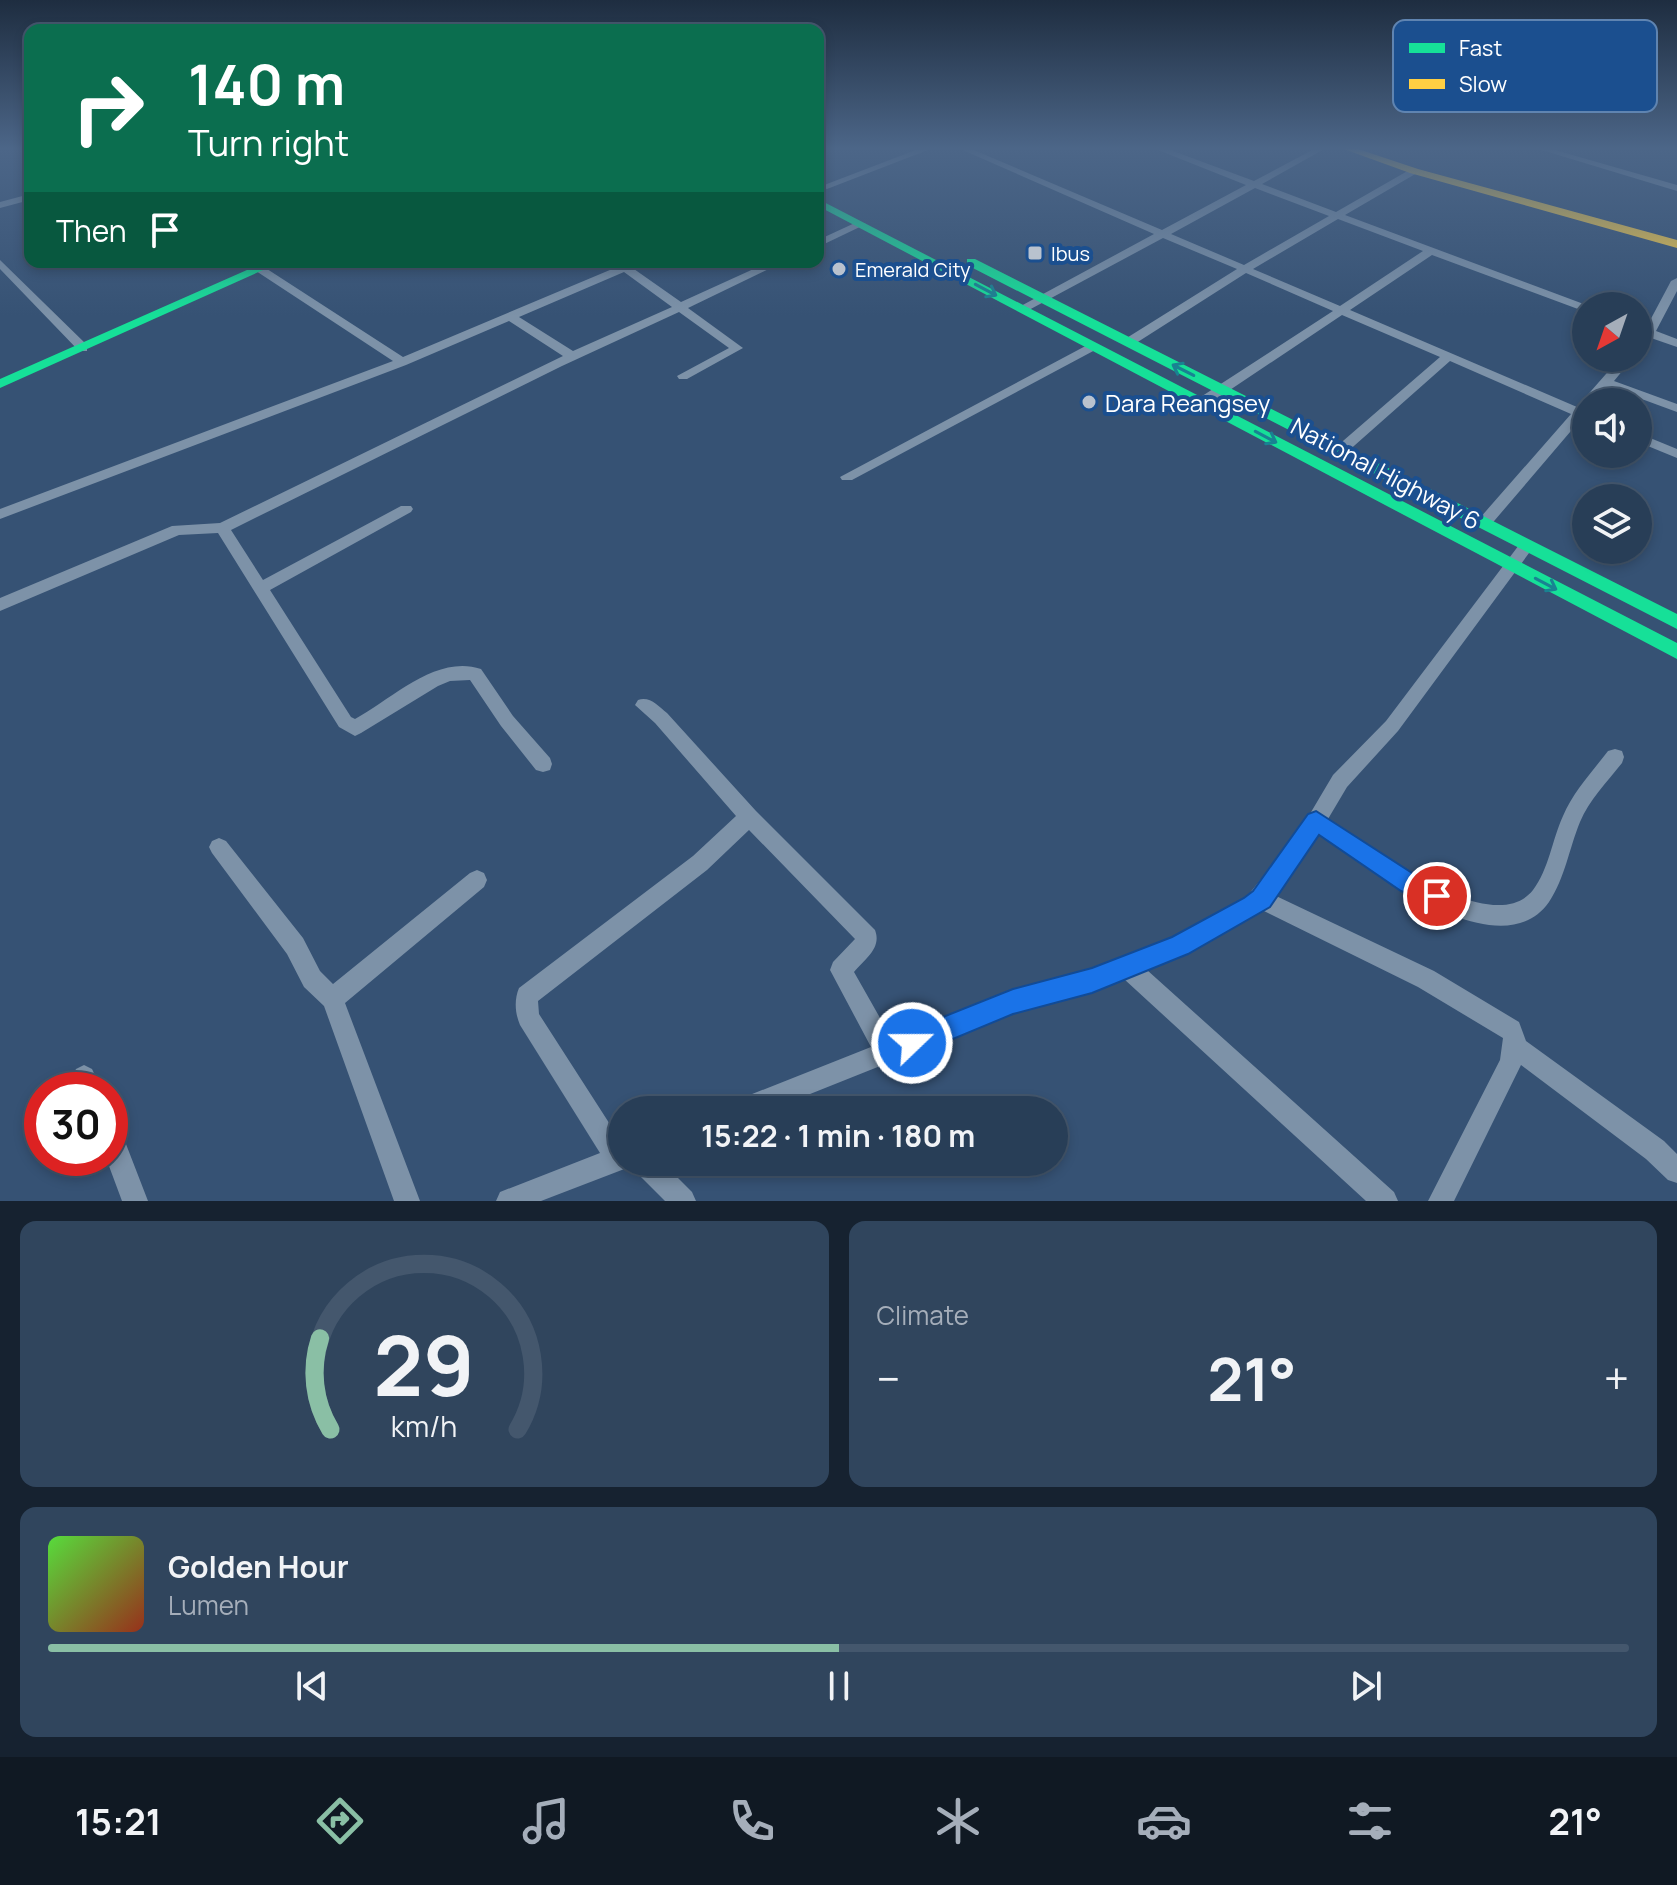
<!DOCTYPE html>
<html lang="en">
<head>
<meta charset="utf-8">
<style>
  :root { --surface:#283e57; --page:#30455d; --text:#f1f3f6; --muted:#a5aeba; --line:#44576d; --accent:#8abfa5 }
  body { margin:0; font-family:Manrope,sans-serif; background:var(--page); color:var(--text); height:100vh; display:flex; flex-direction:column; font-size:30px; white-space:nowrap }
  * { box-sizing:border-box; margin:0 }
  p { font-size:26px; color:var(--muted) }
  .icon { flex:none; width:44px; height:44px; fill:none; stroke:currentColor; stroke-width:2; stroke-linecap:round; stroke-linejoin:round }
  .map { position:relative; height:1201px; overflow:hidden }
  .side { display:flex; flex-direction:column; gap:20px; padding:20px; background:#162230; flex:1 }
  .side>* { flex:none }
  .guide { position:absolute; left:24px; top:24px; width:800px; height:244px; border-radius:16px; box-shadow:0 4px 12px #0003,0 0 0 2px var(--line); background:#0b6e4f; color:#fff; overflow:hidden }
  .needle { width:52px; rotate:220deg }
  .fabs { position:absolute; left:1572px; top:292px; display:grid; gap:16px }
  .fabs a { display:grid; place-items:center; width:80px; height:80px; border-radius:50%; background:var(--surface); box-shadow:0 4px 12px #0003,0 0 0 2px var(--line); font-size:40px }
  .speed { position:absolute; left:24px; top:1072px; display:flex; gap:16px; font-size:40px; font-weight:700; text-align:center }
  .speed>* { display:grid; place-content:center; width:104px; height:104px; border-radius:50%; background:var(--surface); box-shadow:0 4px 12px #0003,0 0 0 2px var(--line); line-height:1 }
  .speed .limit { border:12px solid #d22; background:#fff; color:#111 }
  .pin { position:absolute; display:grid; place-items:center; width:68px; height:68px; color:#fff; margin:-34px; border:4px solid #fff; border-radius:50%; box-shadow:0 2px 8px #0007 }
  .me { position:absolute; width:88px; margin:-44px; rotate:68deg; stroke-linejoin:round; filter:drop-shadow(0 0 6px #0008) }
  .turn { display:flex; align-items:center; gap:28px; height:168px; padding:0 32px; font-size:36px }
  .turn .icon { width:104px; height:104px; stroke-width:2.5 }
  .turn b { display:block; font-size:56px; line-height:68px }
  .then { display:flex; align-items:center; height:76px; padding:0 32px; background:#0003; gap:16px; font-size:30px }
  .big { font-size:60px; font-weight:700; line-height:1.1 }
  .side .widget { flex:1; display:flex; flex-direction:column; justify-content:center; gap:12px; min-width:0; padding:0 28px; border-radius:16px; background:var(--page) }
  .side .dial { align-items:center; gap:0 }
  .dial svg { height:208px; overflow:visible; fill:none; stroke:var(--line); stroke-width:7; stroke-linecap:round; text-anchor:middle }
  .dial text { fill:var(--text); stroke:none }
  .song { display:flex; align-items:center; gap:24px }
  .cover { width:96px; height:96px; border-radius:12px; background:linear-gradient(135deg,hsl(110 70% 55%),hsl(10 70% 35%)) }
  .played { height:8px; border-radius:4px; background:linear-gradient(90deg,var(--accent) 50%,var(--line) 50%) }
  .keys { display:flex; justify-content:space-around; direction:ltr }
  .heat { display:flex; justify-content:space-between; align-items:center; font-size:44px; direction:ltr }
  .side .tiles { flex:1; display:grid; gap:20px; grid-template-columns:1fr 1fr }
  .widget:last-child { grid-column:span 2 }
  .trip { position:absolute; left:608px; top:1096px; width:460px; height:80px; border-radius:40px; background:var(--surface); box-shadow:0 4px 12px #0003,0 0 0 2px var(--line); font-weight:700; line-height:80px; text-align:center }
  .tabs { display:flex; height:128px; justify-content:space-around; align-items:center; background:#101923; color:var(--muted) }
  .tabs .icon { width:56px; height:56px }
  .tabs .selected { color:var(--accent) }
  .tabs b { font-size:36px; color:var(--text) }
  .map>svg:first-child { display:block }
  .lines { fill:none; stroke-linecap:round; stroke-linejoin:round }
  .street { fill:#7d92a8; fill-rule:evenodd }
  .fast { fill:#16e098; fill-rule:evenodd }
  .slow { fill:#ffcf43; fill-rule:evenodd }
  .oneway { stroke:#198292 }
  .route { fill:#1a73e8; stroke:#114b97; stroke-width:2 }
  .poi-dot { fill:#b9c2ce; stroke:#1b4f8f; stroke-width:3 }
  .labels { text-anchor:middle; dominant-baseline:central; stroke-width:8; stroke-linejoin:round; paint-order:stroke }
  .far-poi-label { font-size:20px; fill:#fff; stroke:#1b4f8f; text-anchor:start }
  .poi-label { font-size:24px; fill:#fff; stroke:#1b4f8f; text-anchor:start }
  .street-label { font-size:24px; fill:#fff; stroke:#1b4f8f }
  .key { fill:#1b4f8f; stroke:#5f84b1; stroke-width:2 }
  .key-label { font-size:22px; fill:#fff }
</style>
</head>
<body>
<div class="map">
<svg width="1677" height="1201" viewBox="0 0 1677 1201">
  <rect width="100%" height="100%" fill="#365274"/>
  <g class="lines">
    <path class="street" d="M921,148H933L827,189L819,187Z
      M958,148H969L1162,230L1246,185L1153,148H1165L1254,181L1316,148H1326L1262,184L1336,212L1411,169H1417V173L1345,215L1589,306H1586V312L1432,255L1350,310L1577,407L1620,358H1633L1614,381L1677,404V412L1609,387L1596,402H1586V419L1582,418L1489,527H1479L1477,523L1479,519L1571,414L1450,361L1346,453H1336V447L1440,357L1342,315L1206,406H1196V400L1333,311L1246,273L1133,345H1125V339L1237,269L1163,238L1027,311H1019V307L1154,234ZM1255,188L1329,216L1244,265L1171,234ZM1338,219L1423,251L1340,306L1253,269Z
      M1535,148H1548L1677,185V191Z
      M30,194V200L0,208V202Z
      M857,222L866,224L818,247V240Z
      M0,260L87,345V351H79L0,269Z
      M613,262H624L681,302L769,262H783L688,308L743,348L687,379H679L677,376L729,348L679,312L562,366L231,530L263,580L401,506H411L413,509L411,512L270,590L351,717L355,719C392,699 436,654 481,669L513,716L550,758L552,764L550,770L543,772L536,770L501,726L470,680L450,681L438,686L361,733L355,736L339,727L218,533L179,535L0,611V598L172,526L220,523L563,356L509,321L406,365L0,519V509L393,361L256,271V267H264L403,357L617,267ZM624,272L672,307L573,351L519,317Z
      M1677,278V291L1656,331L1677,339V347L1651,338L1638,349V338L1642,334L1638,333V326L1646,328L1671,281Z
      M1093,342L1099,346L1097,349L852,480H842L840,477Z
      M1638,433L1677,449V458L1638,442Z
      M1527,540L1535,545L1532,549L1398,731L1347,787L1328,819C1367,845 1492,942 1533,890C1549,869 1552,840 1563,816C1573,792 1592,772 1608,751L1615,749L1622,751L1624,757L1622,763C1607,782 1589,800 1580,822C1569,849 1565,878 1549,902C1500,972 1366,868 1319,834L1274,895L1434,971L1519,1022L1526,1041L1664,1141L1677,1154V1183L1668,1180L1646,1159L1521,1065L1454,1201H1428L1500,1060L1503,1038L1418,987L1262,910L1188,954L1147,970L1394,1192L1398,1201H1366L1124,979L1092,992L1013,1013L770,1110H728L732,1102L871,1047L830,970L833,962L855,939L749,830L707,870L538,1001L539,1014L622,1143V1162H662L692,1192L696,1201H665L635,1171L632,1163L627,1168L541,1201H496L500,1192L600,1153L520,1025C515,1013 514,1000 519,988L693,856L736,816L655,723L635,705L638,700C650,696 658,706 667,713L756,811L875,930C882,948 865,959 854,972L892,1039L1013,991L1092,970L1173,938L1245,899L1301,829L1333,775L1386,721L1522,541Z
      M219,838L226,841L303,938L320,971L333,984L470,873L477,870L484,873L487,880L484,887L345,1003L420,1201H394L324,1006L304,987L287,954L212,853L209,847L212,841Z
      M84,1065L92,1069L102,1090H78L72,1077L76,1069Z
      M110,1123L119,1126L148,1201H122L106,1158H110Z"/>
    <path class="fast" d="M818,199L1677,643V659L818,206Z
      M967,259H975L1677,614V629L967,265Z
      M265,262H281L0,388V379Z"/>
    <path class="slow" d="M1341,148H1355L1418,169L1677,240V248L1410,173Z"/>
  </g>
  <defs><path id="oneway-shaft" d="M-6 0H5M1.5-3L5.5 0L1.5 3" fill="none" stroke-width="1.6" stroke-linecap="round" stroke-linejoin="round" transform="scale(2)"/></defs>
  <g class="oneway">
    <use href="#oneway-shaft" transform="translate(986 290) rotate(28)"/>
    <use href="#oneway-shaft" transform="translate(1183 370) rotate(-153)"/>
    <use href="#oneway-shaft" transform="translate(1266 437) rotate(28)"/>
    <use href="#oneway-shaft" transform="translate(1546 584) rotate(28)"/>
  </g>
  <linearGradient id="sky" x2="0" y2="1"><stop stop-color="#1e2d40"/><stop offset="0.47" stop-color="#4c6688"/><stop offset="1" stop-color="#4c6688" stop-opacity="0"/></linearGradient>
  <rect width="1677" height="316" fill="url(#sky)"/>
  <path class="route" d="M1316,811L1417,876L1445,888L1448,896L1445,904L1437,907L1401,891L1319,835L1270,907L1188,954L1092,993L1013,1014L912,1056L903,1052L899,1043L903,1033L1013,989L1092,968L1172,937L1244,898L1253,891L1308,814Z"/>
  <g class="poi-dot">
    <rect x="1027" y="245" width="16" height="16" rx="4"/>
    <circle cx="839" cy="269" r="8"/>
    <circle cx="1089" cy="402" r="8"/>
  </g>
  <g class="labels">
    <g class="far-poi-label">
      <text x="1051" y="253">Ibus</text>
      <text x="855" y="269">Emerald City</text>
    </g>
    <g class="poi-label">
      <text x="1105" y="402">Dara Reangsey</text>
    </g>
    <g class="street-label">
      <text transform="translate(1386 473) rotate(28)">National Highway 6</text>
    </g>
  </g>
  <rect x="1393" y="20" width="264" height="92" rx="12" class="key"/>
  <rect x="1409" y="43" width="36" height="10" fill="#16e098"/>
  <rect x="1409" y="79" width="36" height="10" fill="#ffcf43"/>
  <g class="key-label">
    <text x="1459" y="56">Fast</text>
    <text x="1459" y="92">Slow</text>
  </g>
</svg>
<div class="fabs">
<a><svg class="needle" viewBox="-14 -14 28 28"><path d="M0-13l5 13h-10z" fill="#e53935"/><path d="M0 13l5-13h-10z" fill="#a5aeba"/></svg></a>
<a><svg class="icon" aria-label="sound" viewBox="0 0 24 24"><path d="M4 9h4l5-4v14l-5-4H4zM17 9q2 3 0 6"/></svg></a>
<a><svg class="icon" aria-label="layers" viewBox="0 0 24 24"><path d="M12 4l9 5-9 5-9-5zM3 14l9 5 9-5"/></svg></a>
</div>
<div class="speed"><div class="limit">30</div></div>
<div class="pin" style="left:1437px;top:896px;background:#d93025"><svg class="icon" aria-label="arrive" viewBox="0 0 24 24"><path d="M6 21V4h12l-3 4 3 4H6"/></svg></div>
<svg class="me" style="left:912px;top:1043px" viewBox="-20 -20 40 40"><circle r="17" fill="#1a73e8" stroke="#fff" stroke-width="3"/><path d="M0-11L8 9 0 5-8 9z" fill="#fff"/></svg>
<div class="trip">15:22 · 1 min · 180 m</div>
<div class="guide">
<div class="turn"><svg class="icon" aria-label="right" viewBox="0 0 24 24"><path d="M7 20v-9h11M14 6l5 5-5 5"/></svg><div><b>140 m</b>Turn right</div></div>
<div class="then">Then<svg class="icon" aria-label="arrive" viewBox="0 0 24 24"><path d="M6 21V4h12l-3 4 3 4H6"/></svg></div>
</div>
</div>
<section class="side">
<div class="tiles">
<div class="widget dial"><svg viewBox="0 0 100 80">
<path d="M14 69A42 42 0 1 1 86 69"/>
<path d="M14 69A42 42 0 0 1 10 34" stroke="#8abfa5"/>
<text x="50" y="56" font-size="32" font-weight="700">29</text>
<text x="50" y="72" font-size="11">km/h</text>
</svg></div>
<div class="widget"><p>Climate</p>
<div class="heat"><a>−</a><b class="big">21°</b><a>+</a></div>
</div>
<div class="widget">
<div class="song"><i class="cover"></i><div><b>Golden Hour</b><p>Lumen</p></div></div>
<div class="played"></div>
<div class="keys"><svg class="icon" aria-label="previous" viewBox="0 0 24 24"><path d="M18 5L8 12l10 7zM5 5v14"/></svg><svg class="icon" aria-label="pause" viewBox="0 0 24 24"><path d="M8 5v14M16 5v14"/></svg><svg class="icon" aria-label="next" viewBox="0 0 24 24"><path d="M6 5l10 7-10 7zM19 5v14"/></svg></div>
</div>
</div>
</section>
<nav class="tabs">
<b>15:21</b>
<svg class="icon selected" aria-label="directions" viewBox="0 0 24 24"><path d="M12 3l9 9-9 9-9-9zM9 14v-3h6M13 9l2 2-2 2"/></svg>
<svg class="icon" aria-label="music" viewBox="0 0 24 24"><path d="M9 18V5l10-2v13"/><circle cx="6" cy="18" r="3"/><circle cx="16" cy="16" r="3"/></svg>
<svg class="icon" aria-label="phone" viewBox="0 0 24 24"><path d="M5 4h4l2 5-3 2q2 4 5 5l2-3 5 2v4C11 20 4 13 5 4z"/></svg>
<svg class="icon" aria-label="climate" viewBox="0 0 24 24"><path d="M12 3v18M4 7l16 10M4 17L20 7"/></svg>
<svg class="icon" aria-label="car" viewBox="0 0 24 24"><path d="M5 17H2v-5l4-1 3-4h7l3 4 3 1v5h-3M9 17h6M6 11h13"/><circle cx="7" cy="17" r="2"/><circle cx="17" cy="17" r="2"/></svg>
<svg class="icon" aria-label="filters" viewBox="0 0 24 24"><path d="M4 7h16M4 17h16"/><circle cx="9" cy="7" r="2"/><circle cx="15" cy="17" r="2"/></svg>
<b>21°</b>
</nav>
</body>
</html>
